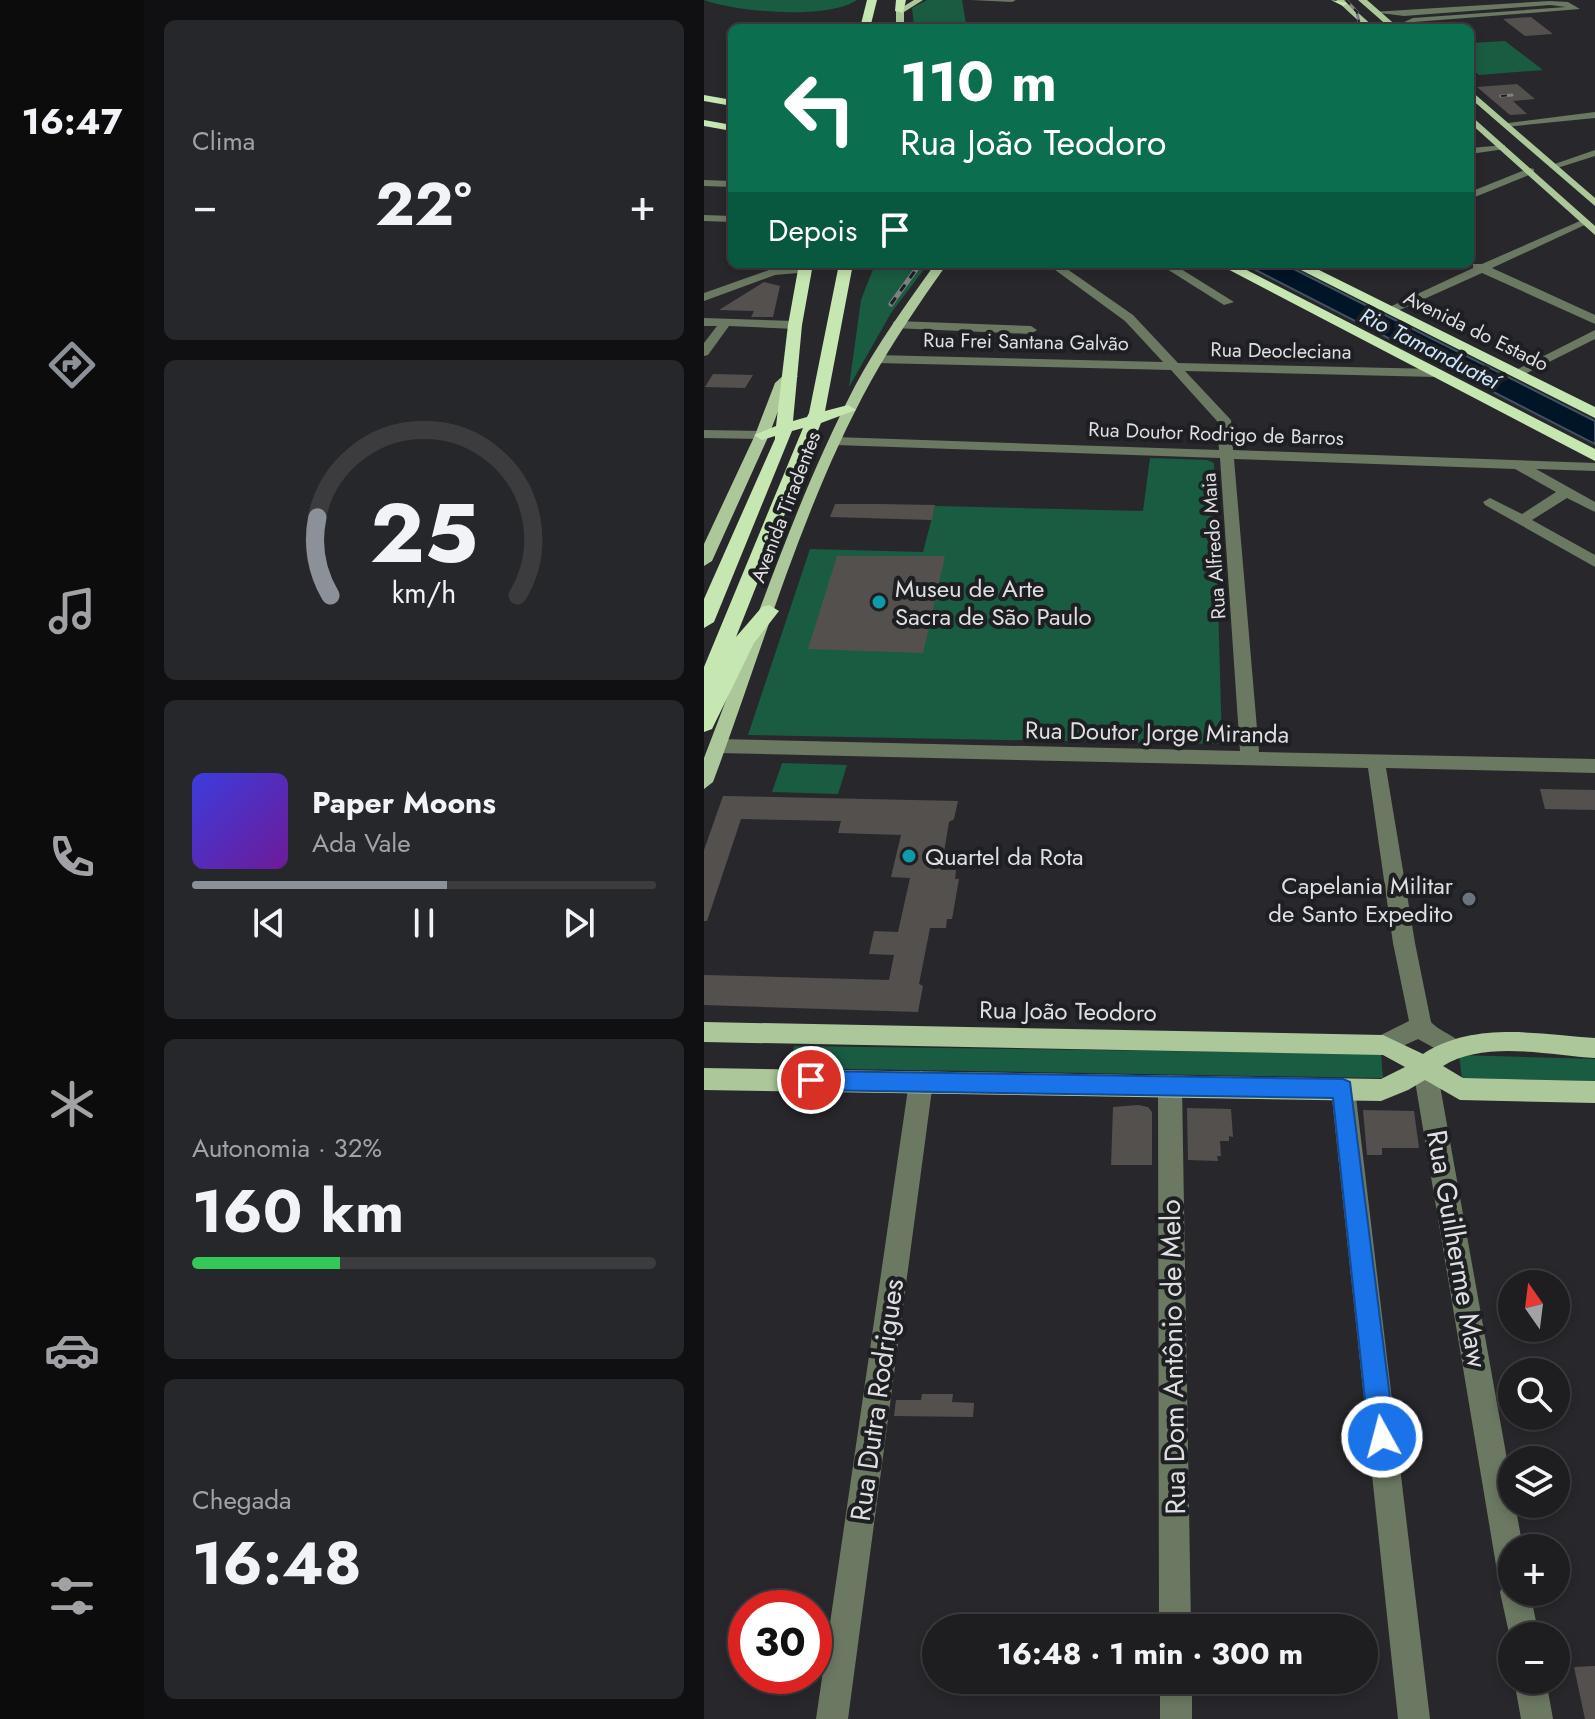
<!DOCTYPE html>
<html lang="pt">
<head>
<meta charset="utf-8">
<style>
  :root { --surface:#1e1e21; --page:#26272a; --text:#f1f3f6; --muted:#a1a2a5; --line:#3c3c3f; --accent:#8c9099 }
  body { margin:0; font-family:Jost,sans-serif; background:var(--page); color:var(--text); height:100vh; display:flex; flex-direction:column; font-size:30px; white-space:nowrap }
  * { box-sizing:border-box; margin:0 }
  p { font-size:26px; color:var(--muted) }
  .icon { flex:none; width:44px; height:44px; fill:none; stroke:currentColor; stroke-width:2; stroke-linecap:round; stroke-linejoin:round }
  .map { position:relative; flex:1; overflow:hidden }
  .drawer { display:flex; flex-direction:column; gap:20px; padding:20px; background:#101012; width:560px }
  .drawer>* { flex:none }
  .hud { position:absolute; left:24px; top:24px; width:746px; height:244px; border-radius:12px; box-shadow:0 4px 12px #0003,0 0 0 2px var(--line); background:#0b6e4f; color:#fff; overflow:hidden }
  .needle { width:52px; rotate:346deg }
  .controls { position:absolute; left:794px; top:1270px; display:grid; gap:16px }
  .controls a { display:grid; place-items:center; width:72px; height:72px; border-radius:50%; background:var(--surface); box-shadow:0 4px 12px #0003,0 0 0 2px var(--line); font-size:40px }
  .speed { position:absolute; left:24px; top:1590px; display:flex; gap:16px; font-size:40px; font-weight:700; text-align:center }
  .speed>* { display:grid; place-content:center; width:104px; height:104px; border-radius:50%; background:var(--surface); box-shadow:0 4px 12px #0003,0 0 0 2px var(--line); line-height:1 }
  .speed .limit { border:12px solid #d22; background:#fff; color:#111 }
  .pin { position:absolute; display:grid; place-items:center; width:68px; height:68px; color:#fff; margin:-34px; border:4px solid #fff; border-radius:50%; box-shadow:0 2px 8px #0007 }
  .me { position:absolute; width:88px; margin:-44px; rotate:353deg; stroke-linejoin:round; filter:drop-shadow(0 0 6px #0008) }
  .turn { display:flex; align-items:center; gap:28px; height:168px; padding:0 40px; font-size:36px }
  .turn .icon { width:104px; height:104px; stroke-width:2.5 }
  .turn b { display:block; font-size:56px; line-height:68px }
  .then { display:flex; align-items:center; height:76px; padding:0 40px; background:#0003; gap:16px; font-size:30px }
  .big { font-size:60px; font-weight:700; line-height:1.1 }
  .drawer .widget { flex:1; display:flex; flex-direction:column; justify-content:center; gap:12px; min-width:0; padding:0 28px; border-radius:12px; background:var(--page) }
  .drawer .dial { align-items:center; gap:0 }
  .dial svg { height:208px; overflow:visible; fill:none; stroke:var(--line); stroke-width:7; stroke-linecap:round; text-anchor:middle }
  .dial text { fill:var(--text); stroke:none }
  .song { display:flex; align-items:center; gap:24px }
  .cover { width:96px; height:96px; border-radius:12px; background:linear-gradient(135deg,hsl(240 70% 55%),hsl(280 70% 35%)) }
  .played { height:8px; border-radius:4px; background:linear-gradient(90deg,var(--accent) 55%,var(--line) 55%) }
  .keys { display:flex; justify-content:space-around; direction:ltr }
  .heat { display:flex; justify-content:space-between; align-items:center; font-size:44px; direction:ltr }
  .charge { height:12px; border-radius:6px; background:linear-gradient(90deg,#34c759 32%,var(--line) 0) }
  .trip { position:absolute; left:218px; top:1614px; width:456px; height:80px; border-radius:40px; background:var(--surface); box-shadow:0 4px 12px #0003,0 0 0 2px var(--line); font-weight:700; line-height:80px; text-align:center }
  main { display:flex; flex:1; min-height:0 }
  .dock { display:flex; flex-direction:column; width:144px; justify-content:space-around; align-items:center; background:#0c0c0d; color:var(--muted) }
  .dock .icon { width:56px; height:56px }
  .dock .current { color:var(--accent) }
  .dock b { font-size:36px; color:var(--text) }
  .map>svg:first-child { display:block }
  .green { fill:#1a5c41 }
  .water { fill:#001528; stroke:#435260; stroke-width:2 }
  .building { fill:#54504d }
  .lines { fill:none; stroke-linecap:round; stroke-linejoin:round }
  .minor { fill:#6b7862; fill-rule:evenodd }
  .major { fill:#acc89a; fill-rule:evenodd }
  .highway { fill:#c6e7b1; fill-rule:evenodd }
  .rail-far1-casing { stroke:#808084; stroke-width:3 }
  .rail-casing { stroke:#808084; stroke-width:5 }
  .rail-far1 { stroke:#1e1f22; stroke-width:2; stroke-dasharray:6; stroke-linecap:butt }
  .rail { stroke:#1e1f22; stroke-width:3; stroke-dasharray:8; stroke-linecap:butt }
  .route { fill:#1a73e8; stroke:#114b97; stroke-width:2 }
  .culture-dot { fill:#0f9aa8; stroke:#1e1f22; stroke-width:3 }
  .worship-dot { fill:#6b7280; stroke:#1e1f22; stroke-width:3 }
  .labels { text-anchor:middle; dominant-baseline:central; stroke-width:8; stroke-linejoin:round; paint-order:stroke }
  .far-street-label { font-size:20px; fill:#dfdfe2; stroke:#1e1f22 }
  .far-water-label { font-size:22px; font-style:italic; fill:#cbe6ff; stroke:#1e1f22 }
  .poi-label { font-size:24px; fill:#dfdfe2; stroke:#1e1f22; text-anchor:start }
  .street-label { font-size:24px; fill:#dfdfe2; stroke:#1e1f22 }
  .near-street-label { font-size:28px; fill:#dfdfe2; stroke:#1e1f22 }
</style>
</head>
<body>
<main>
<nav class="dock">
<b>16:47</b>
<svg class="icon current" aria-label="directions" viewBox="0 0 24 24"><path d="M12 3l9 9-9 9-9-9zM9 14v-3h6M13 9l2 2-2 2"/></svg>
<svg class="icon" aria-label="music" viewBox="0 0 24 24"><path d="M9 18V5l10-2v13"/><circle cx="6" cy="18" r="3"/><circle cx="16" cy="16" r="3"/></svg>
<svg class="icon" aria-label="phone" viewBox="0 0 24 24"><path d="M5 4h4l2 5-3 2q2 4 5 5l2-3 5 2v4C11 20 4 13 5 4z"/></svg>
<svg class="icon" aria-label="climate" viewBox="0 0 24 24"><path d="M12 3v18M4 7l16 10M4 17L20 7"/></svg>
<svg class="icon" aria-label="car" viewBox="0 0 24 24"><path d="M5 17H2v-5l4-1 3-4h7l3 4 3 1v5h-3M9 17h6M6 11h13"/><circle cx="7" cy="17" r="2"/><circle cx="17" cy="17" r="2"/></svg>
<svg class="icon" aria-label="filters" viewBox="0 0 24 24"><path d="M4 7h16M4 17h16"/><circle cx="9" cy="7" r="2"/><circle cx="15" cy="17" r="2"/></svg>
</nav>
<section class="drawer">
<div class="widget"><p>Clima</p>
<div class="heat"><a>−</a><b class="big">22°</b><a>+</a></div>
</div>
<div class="widget dial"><svg viewBox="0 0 100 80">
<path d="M14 69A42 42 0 1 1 86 69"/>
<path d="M14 69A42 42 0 0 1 9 39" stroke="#8c9099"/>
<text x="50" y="56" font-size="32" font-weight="700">25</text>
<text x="50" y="72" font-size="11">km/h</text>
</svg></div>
<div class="widget">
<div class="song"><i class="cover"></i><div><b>Paper Moons</b><p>Ada Vale</p></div></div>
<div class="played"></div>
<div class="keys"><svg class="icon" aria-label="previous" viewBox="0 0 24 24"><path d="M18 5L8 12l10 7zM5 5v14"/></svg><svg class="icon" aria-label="pause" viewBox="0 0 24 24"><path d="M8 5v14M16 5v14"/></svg><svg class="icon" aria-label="next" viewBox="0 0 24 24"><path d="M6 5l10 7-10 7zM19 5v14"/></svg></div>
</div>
<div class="widget"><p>Autonomia · 32%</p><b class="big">160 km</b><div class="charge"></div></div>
<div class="widget"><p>Chegada</p><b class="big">16:48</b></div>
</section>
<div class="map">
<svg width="891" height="1719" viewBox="0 0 891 1719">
  <rect width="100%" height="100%" fill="#28282c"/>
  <path class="green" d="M0,0H153C124,20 32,12 0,0Z
    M223,0H258L262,24L210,25L208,8Z
    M801,41L839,70L775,75L766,68V43Z
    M171,264H224L187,313L145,387L157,300Z
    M446,458L503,460L510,463L518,744L44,735L106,549L219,552L231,506L439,511Z
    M78,763L143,765L134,794L68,792Z
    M90,1046L677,1054L679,1078L85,1068Z
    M755,1055L891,1059V1081L758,1078Z"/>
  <path class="water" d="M540,264H580L891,421V444Z"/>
  <path class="building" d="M827,17L849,34L821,36L799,19Z
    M813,84L831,99L809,101L823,114L806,115L773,87Z
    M60,282L76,286L69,317H47L50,311L15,310Z
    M9,374L49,375L41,388L1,387Z
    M131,504H177L231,505L228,520L126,517Z
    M133,556H241L219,653L104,649Z
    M836,789L891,790V810L841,809Z
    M19,796L254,801L250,819L245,822L237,870H252L251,879H255L248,919H243L242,928H226L215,984L219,986L214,1012L0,1005V975L185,980L190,955L165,954L170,931L194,932L206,878L187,877L197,835L134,833L137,821L37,819L3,921H0V850Z
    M434,1105L444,1107L448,1112V1165H407L409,1107Z
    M483,1108L527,1109L529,1137L525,1136V1141H516L517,1156H513L514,1161L484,1160Z
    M659,1110L710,1111L715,1148H678V1155H663Z
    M218,1394H249L248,1402L270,1403L269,1417L190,1416L192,1400H217Z
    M891,1666V1719H881L870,1667Z"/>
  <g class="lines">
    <path class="minor" d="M267,0H312L308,2Z
      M846,1L864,2L876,9L710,22L698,28H687L709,18L862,7L846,5L700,16L668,12Z
      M411,23L440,28H200L204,26Z
      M891,112V118L801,127L796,124Z
      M801,145V149L766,154V148Z
      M891,150V156L850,169L845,166Z
      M826,168L830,169V173L766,199V192Z
      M0,180L28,181V187L0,186Z
      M0,215L28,216V222L0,221Z
      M876,221L885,223L788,268L891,315V324L778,273L689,313L679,310L769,268V264H778Z
      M343,264H356L429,315L474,363L732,369L738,373L732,377L481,371L527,420L529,450L891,463V471L832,469L891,502V512L863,498L828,520L891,555V567L781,505L779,502L786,498L818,514L852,492L811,469L530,459L555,752L891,759V773L682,768L711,943L727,1022C737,1033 755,1036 761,1049L758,1056L750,1059L714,1039L679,1055L671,1052L668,1045L671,1038L705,1021L689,943L664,768L14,753L5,746L14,739L536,751L516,458L131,445L124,441L131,437L515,450L513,421L467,370L172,363L166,359L172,355L459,362L421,321Z
      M455,264H469L530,302L520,305Z
      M101,267L105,268V272L71,275L0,301V293L65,270Z
      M0,318L91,321L97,325L91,329L25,326L4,355L0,356V343L13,326H0Z
      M193,321L327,326L333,330L327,334L189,328V322Z
      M891,330V339L817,376L806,373Z
      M0,430L58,431L65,435L58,439L0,438Z
      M721,1059L729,1062L733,1069L808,1487V1504H811L819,1548H808V1592H826L835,1636H808V1647L796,1592L800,1583L793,1571L709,1069L713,1062Z
      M217,1071L225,1074L229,1082L144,1719H112L205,1082L209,1074Z
      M466,1075L474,1078L478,1086L487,1628H455L454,1086L458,1078Z
      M639,1078L647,1081L651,1089L726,1719H694L627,1089L631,1081Z
      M456,1680H488V1719H456Z
      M810,1680H842L849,1719H817Z"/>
    <path class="major" d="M210,0H219L200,12V28H192V11Z
      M632,0H640L671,28H662Z
      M654,0H663L695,28H686Z
      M766,90L891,198V206L766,98Z
      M766,115L891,226V235L766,123Z
      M231,264H243C216,302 190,340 167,381C98,506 59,649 9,782L0,789V758C49,633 89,505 151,386C174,343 203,303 231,264Z
      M82,373L94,376L84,385L65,435L8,561L0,566V544L51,435L71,383Z
      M0,1022L679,1035L719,1054C770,1021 834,1034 891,1038V1058C845,1055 780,1040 739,1066L759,1078L891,1081V1103L756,1100L721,1080L704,1090L677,1101L0,1090V1068L677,1079L701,1067L679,1055L0,1042Z"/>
    <path class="highway" d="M163,0H173L166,28H156Z
      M192,0H202L199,13L191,11Z
      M627,0L644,3L639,6Z
      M0,95L28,100V106L0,101Z
      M0,120L28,125V131L0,126Z
      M95,264H109L98,325L89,421L103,417L105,413L135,264H149L121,411L144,405L152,410L117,423L32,637L58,607L65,605L75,611L50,643L8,729L0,732V667L99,428L88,431L10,622L0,628V599L71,439V436L58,440L50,435L72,426L84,325Z
      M514,264H531L891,449V461Z
      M585,264H603L891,407V418Z"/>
    <g class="rail-far1-casing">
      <path id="rail-far1" d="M642,0L653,12L656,28
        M797,96L808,95"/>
    </g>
    <g class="rail-casing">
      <path id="rail" d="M187,304L216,264"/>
    </g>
    <use href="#rail-far1" class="rail-far1"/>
    <use href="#rail" class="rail"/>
  </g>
  <path class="route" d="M107,1071L639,1079L646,1082L691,1437L687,1446L678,1449L669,1446L665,1437L629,1098L107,1090L99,1087L96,1080L99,1074Z"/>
  <g class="culture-dot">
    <circle cx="175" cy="602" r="8"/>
    <circle cx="205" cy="856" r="8"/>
  </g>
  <circle class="worship-dot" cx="765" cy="899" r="8"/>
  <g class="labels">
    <g class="far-street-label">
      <text transform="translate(772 331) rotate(26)">Avenida do Estado</text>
      <text transform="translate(322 342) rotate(1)">Rua Frei Santana Galvão</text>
      <text transform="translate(577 351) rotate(1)">Rua Deocleciana</text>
      <text transform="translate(512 434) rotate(2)">Rua Doutor Rodrigo de Barros</text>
      <text transform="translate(82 507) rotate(-69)">Avenida Tiradentes</text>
      <text transform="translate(510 546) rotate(-94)">Rua Alfredo Maia</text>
    </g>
    <g class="far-water-label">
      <text transform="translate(726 348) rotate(27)">Rio Tamanduateí</text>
    </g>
    <g class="poi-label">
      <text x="191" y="588">Museu de Arte<tspan x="191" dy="28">Sacra de São Paulo</tspan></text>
      <text x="221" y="856">Quartel da Rota</text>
      <text x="749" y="885" text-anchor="end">Capelania Militar<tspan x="749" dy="28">de Santo Expedito</tspan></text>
    </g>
    <g class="street-label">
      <text transform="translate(453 732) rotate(1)">Rua Doutor Jorge Miranda</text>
      <text transform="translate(364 1011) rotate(1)">Rua João Teodoro</text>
    </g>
    <g class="near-street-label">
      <text transform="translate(753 1249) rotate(80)">Rua Guilherme Maw</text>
      <text transform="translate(469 1357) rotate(-91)">Rua Dom Antônio de Melo</text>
      <text transform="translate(173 1400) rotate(-82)">Rua Dutra Rodrigues</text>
    </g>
  </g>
</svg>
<div class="controls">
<a><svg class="needle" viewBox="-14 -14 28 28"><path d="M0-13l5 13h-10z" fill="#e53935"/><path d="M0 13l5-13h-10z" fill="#a1a2a5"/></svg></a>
<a><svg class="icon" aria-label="search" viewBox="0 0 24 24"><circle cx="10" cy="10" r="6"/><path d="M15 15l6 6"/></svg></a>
<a><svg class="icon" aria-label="layers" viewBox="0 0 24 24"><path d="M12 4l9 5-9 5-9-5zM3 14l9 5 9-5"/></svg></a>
<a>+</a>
<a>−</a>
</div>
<div class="speed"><div class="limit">30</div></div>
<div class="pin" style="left:107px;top:1080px;background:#d93025"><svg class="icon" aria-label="arrive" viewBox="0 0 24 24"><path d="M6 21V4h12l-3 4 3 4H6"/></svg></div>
<svg class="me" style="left:678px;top:1437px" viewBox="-20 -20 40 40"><circle r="17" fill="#1a73e8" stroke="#fff" stroke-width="3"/><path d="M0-11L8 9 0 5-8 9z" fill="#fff"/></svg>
<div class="trip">16:48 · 1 min · 300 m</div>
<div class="hud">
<div class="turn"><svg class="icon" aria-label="left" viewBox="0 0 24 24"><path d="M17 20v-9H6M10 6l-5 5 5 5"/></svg><div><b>110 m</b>Rua João Teodoro</div></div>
<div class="then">Depois<svg class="icon" aria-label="arrive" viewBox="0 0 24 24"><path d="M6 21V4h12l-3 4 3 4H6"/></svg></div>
</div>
</div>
</main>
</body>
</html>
